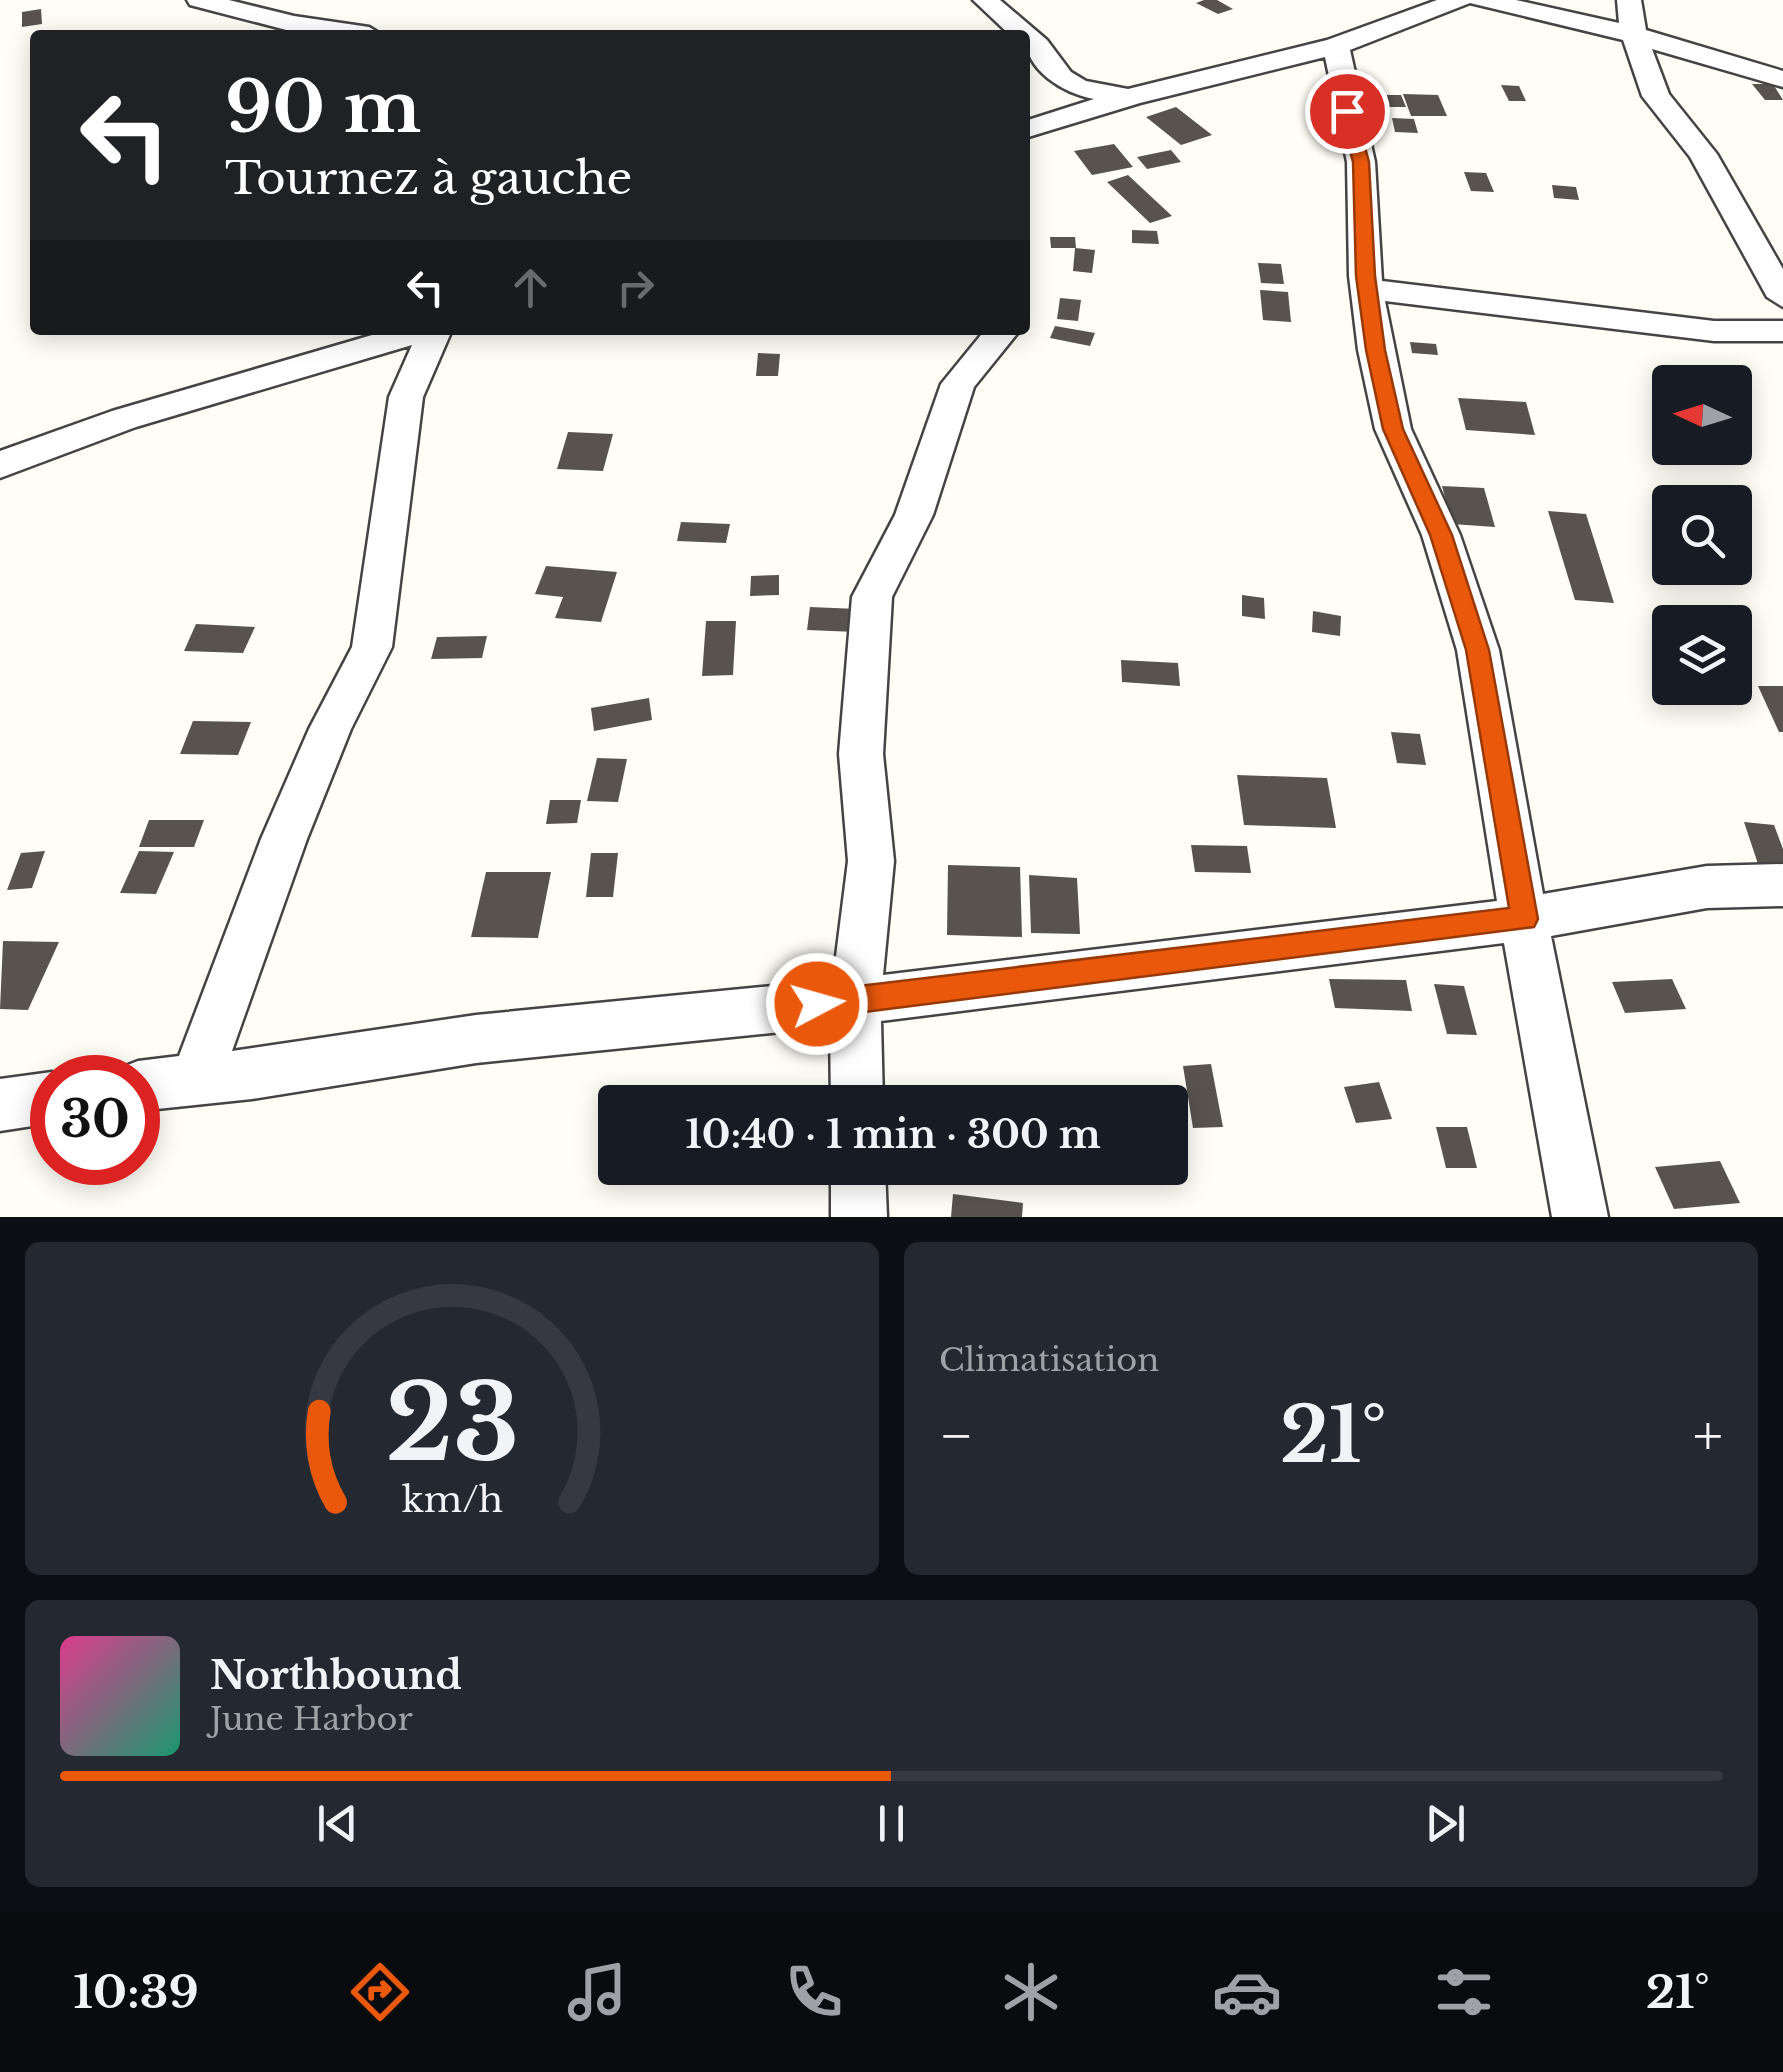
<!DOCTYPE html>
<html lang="fr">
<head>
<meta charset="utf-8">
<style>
  :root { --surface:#171b24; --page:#242831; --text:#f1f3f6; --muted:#9ea1a6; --line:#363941; --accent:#ea580c }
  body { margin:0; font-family:"Libre Baskerville",serif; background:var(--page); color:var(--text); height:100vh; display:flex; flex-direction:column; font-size:38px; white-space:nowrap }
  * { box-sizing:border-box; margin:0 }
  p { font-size:32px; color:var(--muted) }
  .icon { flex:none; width:55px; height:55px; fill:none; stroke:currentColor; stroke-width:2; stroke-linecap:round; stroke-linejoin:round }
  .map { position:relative; height:1217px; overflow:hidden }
  .panel { display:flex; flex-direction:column; gap:25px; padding:25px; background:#0d0f14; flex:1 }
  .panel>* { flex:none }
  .banner { position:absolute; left:30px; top:30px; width:1000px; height:305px; border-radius:10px; box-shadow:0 5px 25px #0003; background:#202124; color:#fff; overflow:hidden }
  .needle { width:65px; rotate:274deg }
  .fabs { position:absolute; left:1652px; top:365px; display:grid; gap:20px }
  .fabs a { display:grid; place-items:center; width:100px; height:100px; border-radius:10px; background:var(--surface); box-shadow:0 5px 25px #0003; font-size:50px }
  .speed { position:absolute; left:30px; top:1055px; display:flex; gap:20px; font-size:50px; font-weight:700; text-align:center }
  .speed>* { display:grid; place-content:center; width:130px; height:130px; border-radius:50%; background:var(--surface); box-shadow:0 5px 25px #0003; line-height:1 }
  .speed .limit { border:15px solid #d22; background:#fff; color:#111 }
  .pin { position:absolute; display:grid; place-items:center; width:85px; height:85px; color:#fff; margin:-42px; border:5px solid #fff; border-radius:50%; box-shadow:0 2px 10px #0007 }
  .me { position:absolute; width:110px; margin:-55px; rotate:84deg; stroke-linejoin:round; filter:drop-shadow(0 0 8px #0008) }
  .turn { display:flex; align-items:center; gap:35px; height:210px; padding:0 30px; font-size:45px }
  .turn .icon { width:130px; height:130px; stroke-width:2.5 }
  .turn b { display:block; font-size:70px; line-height:85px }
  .lanes { display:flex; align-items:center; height:95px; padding:0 30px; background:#0003; justify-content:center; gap:50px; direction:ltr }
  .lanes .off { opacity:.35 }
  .big { font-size:75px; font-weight:800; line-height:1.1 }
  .panel .card { flex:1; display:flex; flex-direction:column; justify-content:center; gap:15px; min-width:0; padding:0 35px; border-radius:15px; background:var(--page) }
  .panel .dial { align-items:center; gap:0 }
  .dial svg { height:260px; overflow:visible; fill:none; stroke:var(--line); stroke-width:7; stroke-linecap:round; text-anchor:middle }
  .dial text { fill:var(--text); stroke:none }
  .song { display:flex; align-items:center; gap:30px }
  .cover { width:120px; height:120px; border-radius:15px; background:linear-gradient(135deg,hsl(330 70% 55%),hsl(160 70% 35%)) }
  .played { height:10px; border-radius:5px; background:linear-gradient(90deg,var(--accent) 50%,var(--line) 50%) }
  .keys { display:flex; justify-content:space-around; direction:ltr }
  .heat { display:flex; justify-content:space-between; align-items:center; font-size:55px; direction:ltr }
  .panel .tiles { flex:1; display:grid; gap:25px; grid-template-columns:1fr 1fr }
  .card:last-child { grid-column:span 2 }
  .trip { position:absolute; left:598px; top:1085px; width:590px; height:100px; border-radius:10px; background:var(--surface); box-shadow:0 5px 25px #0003; font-weight:800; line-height:100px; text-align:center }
  .tabs { display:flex; height:160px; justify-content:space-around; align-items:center; background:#090b0e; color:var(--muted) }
  .tabs .icon { width:70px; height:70px }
  .tabs .current { color:var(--accent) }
  .tabs b { font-size:45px; color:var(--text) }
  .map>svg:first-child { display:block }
  .building { fill:#58534e }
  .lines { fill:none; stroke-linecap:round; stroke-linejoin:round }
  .minor-casing { stroke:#444; stroke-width:5 }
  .minor { fill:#fff; fill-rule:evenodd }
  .route { fill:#ea580c; stroke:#983908; stroke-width:2.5 }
</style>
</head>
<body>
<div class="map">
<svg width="1783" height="1217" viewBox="0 0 1783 1217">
  <rect width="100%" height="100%" fill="#fefdf6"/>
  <path class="building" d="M1204,0H1217L1233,9L1218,14L1196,3Z
    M41,9L42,24L22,27V12Z
    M1752,84H1773L1783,100H1765Z
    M1501,85L1519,86L1526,101H1509Z
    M1403,94L1438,95L1447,116H1411Z
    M1373,95H1401L1406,107H1378Z
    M1176,107L1212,135L1181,145L1146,117Z
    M1392,118L1414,119L1418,133L1395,132Z
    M1114,144L1133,167L1092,175L1074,151Z
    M1171,150L1181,162L1147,169L1137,157Z
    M1464,172L1486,173L1494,192L1471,191Z
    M1128,175L1172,216L1150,223L1107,182Z
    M1552,185L1576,187L1579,200L1554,198Z
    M1132,230L1157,231L1159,244L1132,243Z
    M1050,237H1075L1076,248H1051Z
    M1075,248L1095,250L1092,273L1073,271Z
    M1258,263L1281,264L1284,284L1261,283Z
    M1260,290L1288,292L1291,322L1263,320Z
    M1060,298L1081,300L1078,321L1057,319Z
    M1055,326L1095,333L1090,346L1050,338Z
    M1410,342L1436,344L1438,355L1412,353Z
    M758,353L780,354L778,376H756Z
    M1458,398L1526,402L1535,435L1466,430Z
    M568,432L613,434L603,471L557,469Z
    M1442,486L1484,488L1495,527L1452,524Z
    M1548,511L1586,514L1614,603L1575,600Z
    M681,522L730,524L726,543L677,541Z
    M546,566L617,572L601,622L555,618L563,597L535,594Z
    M779,575V595L750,596L751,576Z
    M1242,595L1264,598L1265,619L1242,616Z
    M810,607L858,609L856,632L807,630Z
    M1313,611L1341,616L1340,636L1312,632Z
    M706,621H736L733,675L702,676Z
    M196,624L255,627L243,653L184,651Z
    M487,636L482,658L431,659L437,637Z
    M1121,660L1178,663L1180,686L1122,682Z
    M1758,686H1783V732H1779Z
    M649,698L652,720L594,731L591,708Z
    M193,721L251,722L238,755L180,754Z
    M1391,732L1420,734L1426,765L1397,763Z
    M597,758L627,759L618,802L587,801Z
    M1237,775L1327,778L1336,828L1244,825Z
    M550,800H581L577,823L546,824Z
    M149,820H204L194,847H139Z
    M1744,822L1774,825L1783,849V867L1758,864Z
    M1191,845L1247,846L1251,873L1195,872Z
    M45,851L32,888L7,890L21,853Z
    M139,851L174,852L156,894L120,893Z
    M591,853H618L613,897H586Z
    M948,865L1020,867L1022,937L947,935Z
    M486,872H551L538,938L471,937Z
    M1029,875L1077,878L1080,934L1031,933Z
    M3,941L59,942L28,1010L0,1009Z
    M1329,979L1406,980L1412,1011L1335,1008Z
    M1672,979L1686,1009L1625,1013L1612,982Z
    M1434,984L1464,986L1477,1035L1447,1034Z
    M1211,1064L1223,1127L1193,1128L1183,1066Z
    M1379,1082L1392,1119L1356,1123L1344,1087Z
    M1436,1127H1467L1477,1168H1446Z
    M1720,1161L1740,1203L1674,1209L1655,1167Z
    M953,1194L1023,1203L1022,1217H951Z"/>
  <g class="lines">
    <g class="minor-casing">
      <path id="minor" d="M187,0H229L294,16L369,27L382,35L294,32L190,5Z
        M973,0H1000L1047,40L1071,72L1086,81L1128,89L1327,40L1437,0H1516L1619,23L1617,0H1641L1646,30L1783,71V87L1652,49L1669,94L1717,154L1783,269V307L1767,297L1690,157L1642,96L1623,40L1470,3L1350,50L1375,162L1382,281L1714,321H1783V341H1714L1385,301L1411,429L1460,535L1499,650L1543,894L1707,866L1783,864V906L1707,908L1551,936L1608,1217H1552L1504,943L881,1021L883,1102H831L830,1027L476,1063L252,1099L138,1111V1078H116L120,1068L138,1061L179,1056L261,839L309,729L352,647L389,397L412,345L136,427L0,478V451L112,411L389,330H452L423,397L392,647L351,729L307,839L232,1051L476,1015L833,980L848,861L839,754L852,597L895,515L941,384L985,330H1020L974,387L933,515L892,597L883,754L894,861L883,975L1497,901L1457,650L1422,535L1375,429L1358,350L1349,276L1347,162L1325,57L1140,103L1025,138V121L1094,99C1063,93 1025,71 1025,35H1010Z
        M52,1072L65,1078H52V1123L0,1131V1079Z
        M831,1168H885L887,1217H831Z"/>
    </g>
    <use href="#minor" class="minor"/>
  </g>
  <path class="route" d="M1347,106L1355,111L1369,162L1375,276L1385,350L1403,429L1452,535L1489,650L1538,919L1534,927L817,1018L807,1014L803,1004L807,995L817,991L1509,908L1466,650L1430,535L1383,429L1366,350L1356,276L1353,162L1339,111Z"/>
</svg>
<div class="fabs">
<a><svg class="needle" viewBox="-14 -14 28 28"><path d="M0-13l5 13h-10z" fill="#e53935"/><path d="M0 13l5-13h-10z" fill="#9ea1a6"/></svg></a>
<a><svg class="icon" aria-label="search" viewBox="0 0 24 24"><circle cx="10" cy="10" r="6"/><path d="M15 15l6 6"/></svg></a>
<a><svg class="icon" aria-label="layers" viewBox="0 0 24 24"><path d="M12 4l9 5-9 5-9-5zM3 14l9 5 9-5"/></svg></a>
</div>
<div class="speed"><div class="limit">30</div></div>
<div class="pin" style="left:1347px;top:111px;background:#d93025"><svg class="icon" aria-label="arrive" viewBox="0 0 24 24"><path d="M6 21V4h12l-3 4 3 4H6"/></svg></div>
<svg class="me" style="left:817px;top:1004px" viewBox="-20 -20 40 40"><circle r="17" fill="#ea580c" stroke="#fff" stroke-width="3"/><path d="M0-11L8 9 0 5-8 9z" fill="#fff"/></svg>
<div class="trip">10:40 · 1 min · 300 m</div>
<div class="banner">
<div class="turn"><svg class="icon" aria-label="left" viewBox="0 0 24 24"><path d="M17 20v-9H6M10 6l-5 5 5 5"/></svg><div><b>90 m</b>Tournez à gauche</div></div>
<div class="lanes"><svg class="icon" aria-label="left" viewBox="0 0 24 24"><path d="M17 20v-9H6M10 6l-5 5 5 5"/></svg><svg class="icon off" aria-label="ahead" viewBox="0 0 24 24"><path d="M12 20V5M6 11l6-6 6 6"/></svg><svg class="icon off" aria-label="right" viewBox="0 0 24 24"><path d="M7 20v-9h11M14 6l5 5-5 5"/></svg></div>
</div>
</div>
<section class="panel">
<div class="tiles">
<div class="card dial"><svg viewBox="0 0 100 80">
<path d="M14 69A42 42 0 1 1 86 69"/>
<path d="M14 69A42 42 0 0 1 9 41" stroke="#ea580c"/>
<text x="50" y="56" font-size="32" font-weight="700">23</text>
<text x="50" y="72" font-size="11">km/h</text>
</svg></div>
<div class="card"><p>Climatisation</p>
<div class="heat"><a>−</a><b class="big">21°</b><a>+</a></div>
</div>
<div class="card">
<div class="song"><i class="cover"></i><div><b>Northbound</b><p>June Harbor</p></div></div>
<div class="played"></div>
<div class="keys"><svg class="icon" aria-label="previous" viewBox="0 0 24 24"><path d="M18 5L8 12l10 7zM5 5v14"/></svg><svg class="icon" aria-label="pause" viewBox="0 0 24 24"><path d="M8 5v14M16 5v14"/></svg><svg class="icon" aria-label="next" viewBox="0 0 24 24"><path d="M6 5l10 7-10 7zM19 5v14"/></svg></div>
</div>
</div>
</section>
<nav class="tabs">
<b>10:39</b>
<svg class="icon current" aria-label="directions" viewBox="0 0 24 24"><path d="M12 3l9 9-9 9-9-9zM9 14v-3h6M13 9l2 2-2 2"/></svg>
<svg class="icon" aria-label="music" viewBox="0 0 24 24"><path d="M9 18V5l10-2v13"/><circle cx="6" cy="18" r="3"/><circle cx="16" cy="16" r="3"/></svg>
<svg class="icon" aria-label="phone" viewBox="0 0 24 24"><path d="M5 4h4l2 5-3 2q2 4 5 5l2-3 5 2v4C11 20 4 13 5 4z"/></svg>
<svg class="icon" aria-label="climate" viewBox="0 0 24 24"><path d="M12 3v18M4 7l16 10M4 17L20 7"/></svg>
<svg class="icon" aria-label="car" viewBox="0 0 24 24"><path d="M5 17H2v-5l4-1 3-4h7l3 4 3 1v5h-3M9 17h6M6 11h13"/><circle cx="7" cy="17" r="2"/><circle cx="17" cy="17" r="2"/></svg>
<svg class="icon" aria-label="filters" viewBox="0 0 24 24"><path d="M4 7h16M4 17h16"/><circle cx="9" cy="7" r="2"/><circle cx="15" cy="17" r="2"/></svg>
<b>21°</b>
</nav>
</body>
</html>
